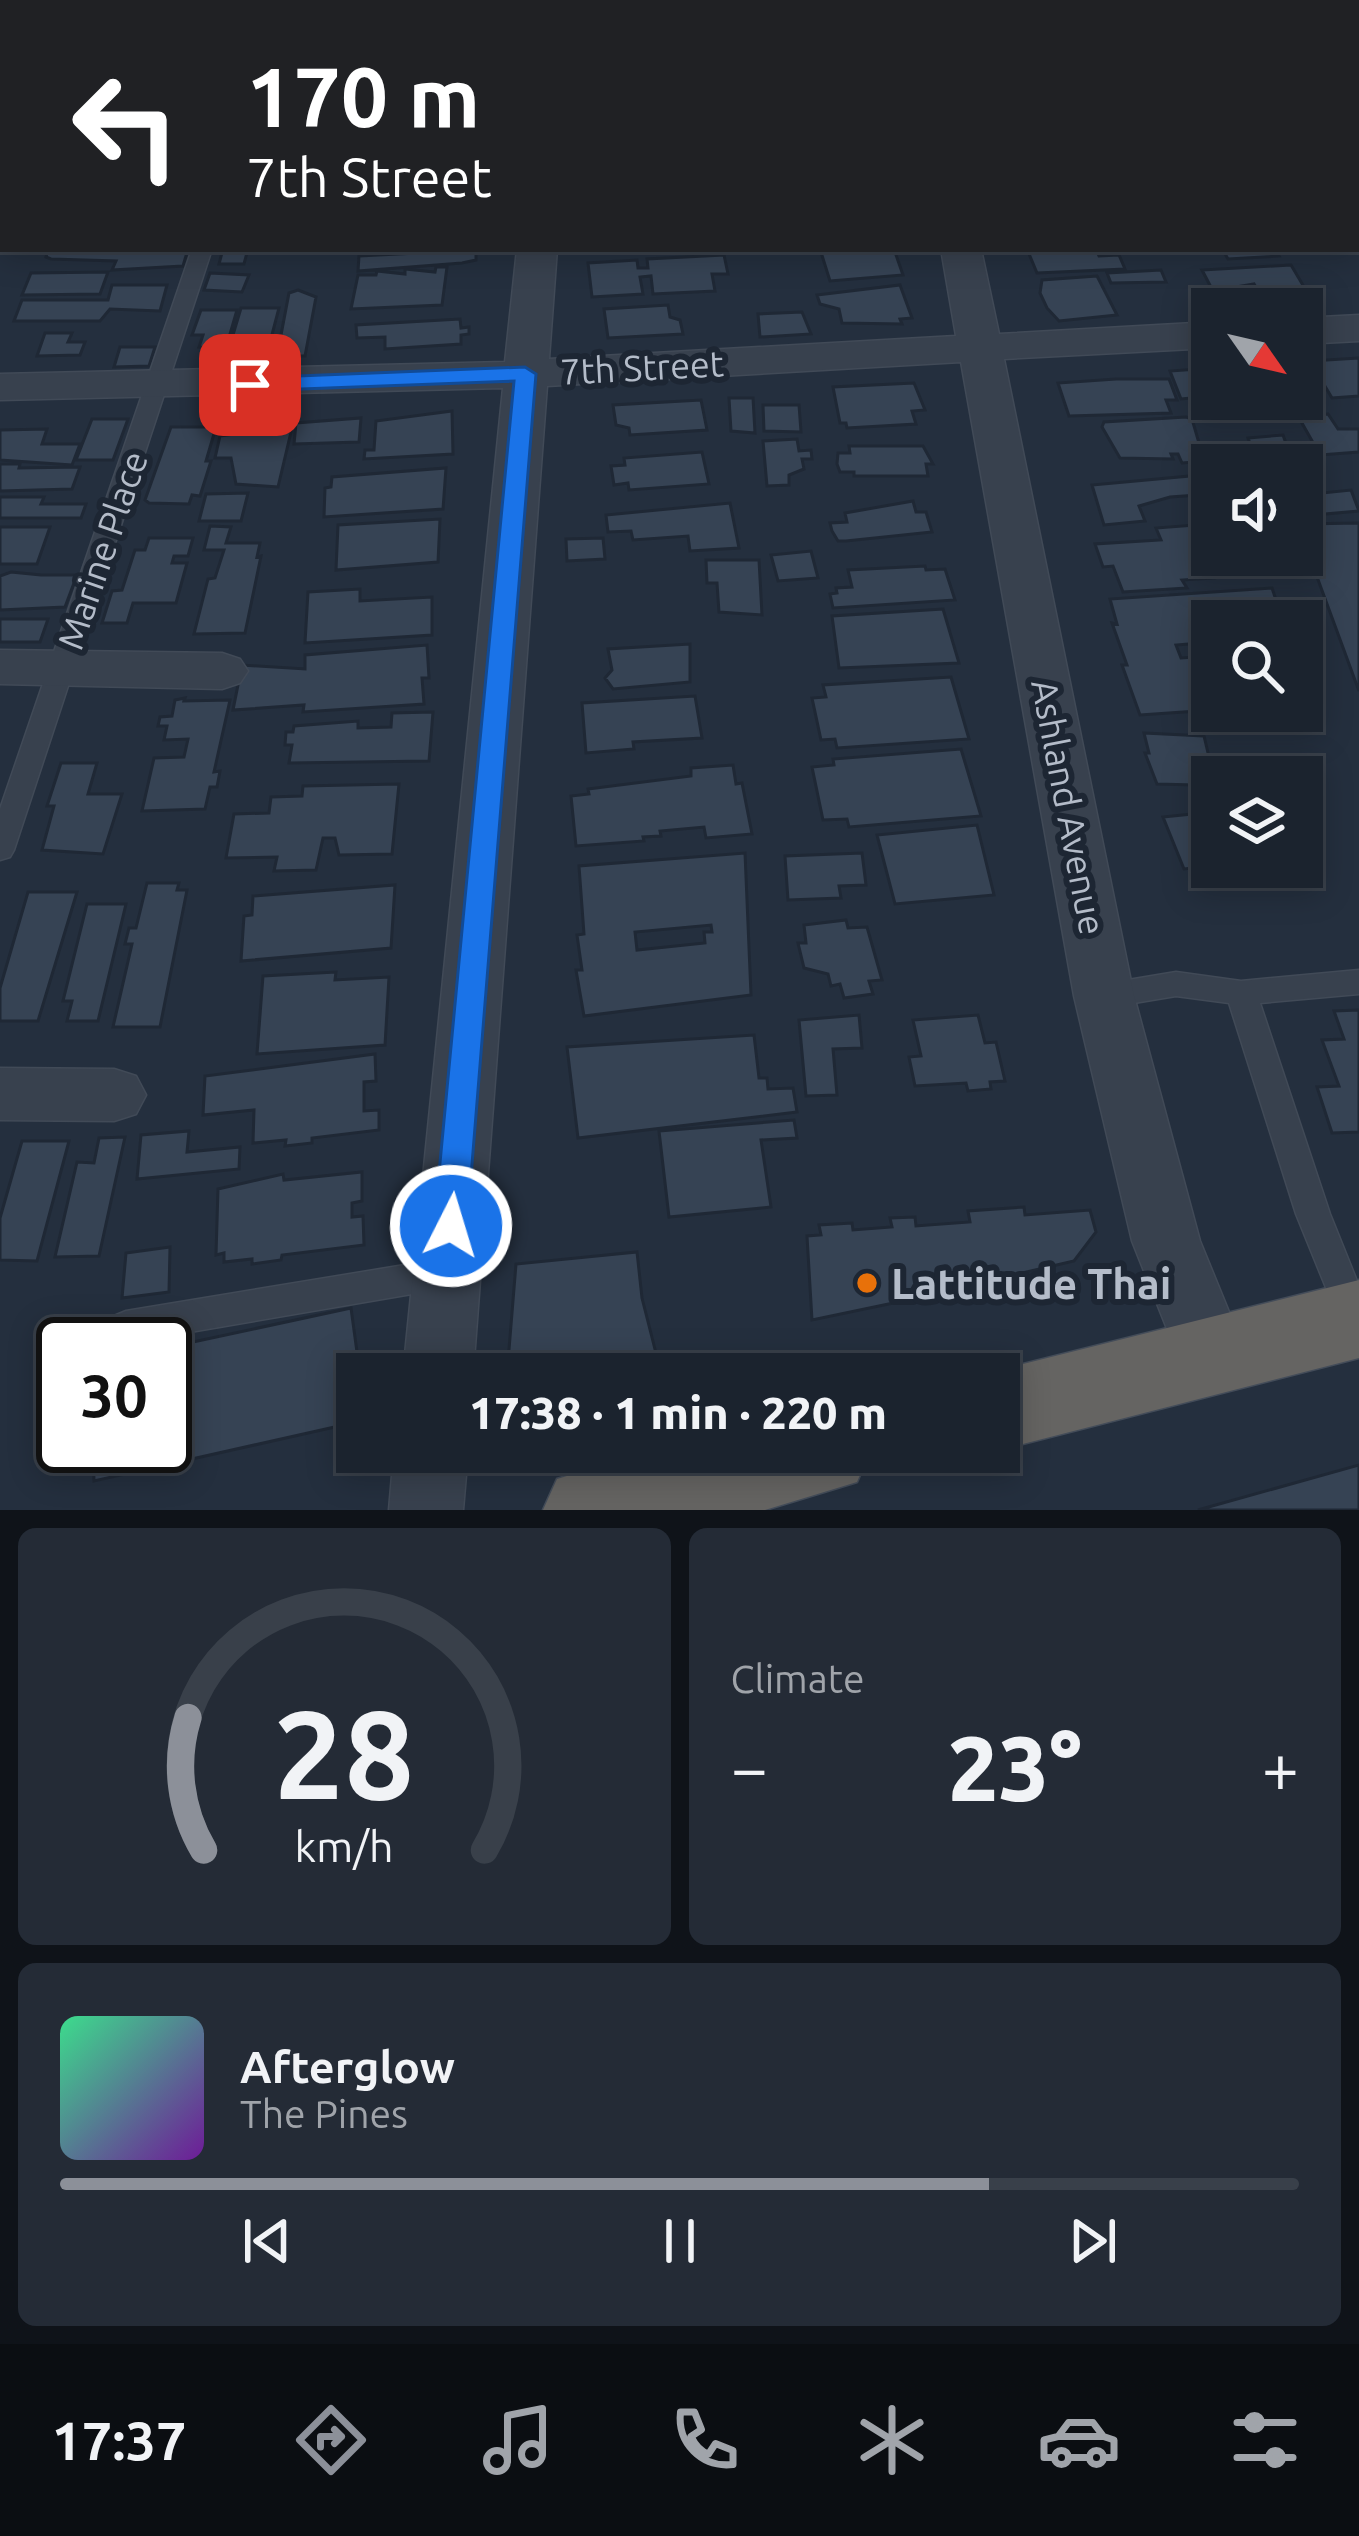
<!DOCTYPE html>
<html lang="en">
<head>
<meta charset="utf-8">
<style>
  :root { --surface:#1b232e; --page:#242b36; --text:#f1f3f6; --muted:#a0a4aa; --line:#39404a; --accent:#8c9099 }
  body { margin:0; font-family:Ubuntu,sans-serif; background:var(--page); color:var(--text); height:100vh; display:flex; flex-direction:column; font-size:45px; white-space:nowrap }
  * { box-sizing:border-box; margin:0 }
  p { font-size:39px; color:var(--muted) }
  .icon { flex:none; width:66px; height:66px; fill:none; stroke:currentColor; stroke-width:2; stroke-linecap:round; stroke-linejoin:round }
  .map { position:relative; height:1510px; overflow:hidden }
  .drawer { display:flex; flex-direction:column; gap:18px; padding:18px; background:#0f1319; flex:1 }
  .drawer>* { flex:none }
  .banner { position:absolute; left:0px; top:0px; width:1359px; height:252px; box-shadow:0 6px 30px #0003,0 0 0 3px var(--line); background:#202124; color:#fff; overflow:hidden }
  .needle { width:78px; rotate:124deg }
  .buttons { position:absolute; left:1191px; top:288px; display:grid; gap:24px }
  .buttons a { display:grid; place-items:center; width:132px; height:132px; border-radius:0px; background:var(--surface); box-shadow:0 6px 30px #0003,0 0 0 3px var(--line); font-size:60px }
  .speed { position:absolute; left:36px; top:1317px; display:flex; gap:24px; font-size:60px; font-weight:700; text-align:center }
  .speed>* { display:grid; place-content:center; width:156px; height:156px; border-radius:50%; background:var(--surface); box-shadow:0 6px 30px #0003,0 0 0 3px var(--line); line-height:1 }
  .speed .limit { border:6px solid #111; border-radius:18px; background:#fff; color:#111 }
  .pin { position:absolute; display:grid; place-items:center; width:102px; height:102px; color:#fff; margin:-51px; border-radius:24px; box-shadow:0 6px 18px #0006 }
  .me { position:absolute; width:132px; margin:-66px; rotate:5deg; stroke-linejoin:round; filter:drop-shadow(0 0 9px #0008) }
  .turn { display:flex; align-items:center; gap:42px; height:252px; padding:0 48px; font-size:54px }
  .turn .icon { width:156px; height:156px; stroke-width:2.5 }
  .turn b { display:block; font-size:84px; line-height:102px }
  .big { font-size:90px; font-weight:800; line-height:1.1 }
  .drawer .card { flex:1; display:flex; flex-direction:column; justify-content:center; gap:18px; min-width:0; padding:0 42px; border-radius:18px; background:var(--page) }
  .drawer .dial { align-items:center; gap:0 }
  .dial svg { height:312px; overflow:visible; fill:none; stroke:var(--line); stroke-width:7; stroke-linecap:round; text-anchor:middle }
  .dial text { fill:var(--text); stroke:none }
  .song { display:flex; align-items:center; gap:36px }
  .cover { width:144px; height:144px; border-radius:18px; background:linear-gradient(135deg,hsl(150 70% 55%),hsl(280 70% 35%)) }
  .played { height:12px; border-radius:6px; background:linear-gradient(90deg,var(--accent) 75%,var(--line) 75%) }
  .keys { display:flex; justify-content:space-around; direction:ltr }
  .heat { display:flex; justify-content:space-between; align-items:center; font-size:66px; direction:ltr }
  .drawer .tiles { flex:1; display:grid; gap:18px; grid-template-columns:1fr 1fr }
  .card:last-child { grid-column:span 2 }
  .trip { position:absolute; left:336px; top:1353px; width:684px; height:120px; border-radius:0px; background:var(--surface); box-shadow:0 6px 30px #0003,0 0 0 3px var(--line); font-weight:800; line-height:120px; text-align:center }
  .tab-bar { display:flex; height:192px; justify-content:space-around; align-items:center; background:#0b0e12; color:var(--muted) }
  .tab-bar .icon { width:84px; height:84px }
  .tab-bar .on { color:var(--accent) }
  .tab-bar b { font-size:54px; color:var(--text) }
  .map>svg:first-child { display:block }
  .building { fill:#364354; stroke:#1f2835; stroke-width:3; fill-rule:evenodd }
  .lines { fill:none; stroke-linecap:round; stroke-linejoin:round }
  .service-casing { stroke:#414a57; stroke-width:3 }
  .minor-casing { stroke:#414a57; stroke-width:3 }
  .trunk-casing { stroke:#434c59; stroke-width:3 }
  .service { fill:#38414e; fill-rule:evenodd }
  .minor { fill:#38414e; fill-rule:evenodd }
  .trunk { fill:#656462; fill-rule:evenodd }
  .route { fill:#1a73e8; stroke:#114b97; stroke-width:3 }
  .food-dot { fill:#e8710a; stroke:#1d2633; stroke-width:4.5 }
  .labels { text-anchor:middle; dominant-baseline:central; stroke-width:12; stroke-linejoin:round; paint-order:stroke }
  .street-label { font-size:36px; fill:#b4bcc9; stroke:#1d2633 }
  .near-poi-label { font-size:42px; font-weight:bold; fill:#b4bcc9; stroke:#1d2633; text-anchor:start }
</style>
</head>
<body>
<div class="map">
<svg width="1359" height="1510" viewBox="0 0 1359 1510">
  <rect width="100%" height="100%" fill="#242f3e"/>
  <path class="building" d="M48,249H188L183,266L112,270L116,261L51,259L46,257Z
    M223,249H248L244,264H219Z
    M820,249H888L895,252L903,275L830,281Z
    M1027,249H1096L1099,256L1119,255L1125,269L1037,273Z
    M1211,249H1275L1279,256L1228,259L1224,252Z
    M476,250V260L462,263L358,271L359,256Z
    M724,255L728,274H712L715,291L653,294L651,276L640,277L643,294L592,297L588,263L637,260L638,268H648L647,259Z
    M1291,265L1310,297L1263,299L1254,284L1213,291L1202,270Z
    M436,267H447L442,305L351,309L358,275H376L377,271L405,274V269L435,272Z
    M1161,270L1166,282L1111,283L1107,273Z
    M108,272L100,294L22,295L31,273Z
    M210,273L249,275L242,292L204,290Z
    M1097,276L1117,315L1059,321L1047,308L1040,293L1042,280Z
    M112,285H167L160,311L110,309L100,321H14L22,300H108Z
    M900,285L912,318L900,319L902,324L842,323L839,309L820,304L817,295Z
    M298,290L316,297L305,356H277L289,293Z
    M668,305L670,317L680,320L683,334L608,338L604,309Z
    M241,308H279L269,346H274L272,352L227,355Z
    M201,310H237L226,348L199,347L203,335H192Z
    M802,312L811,334L760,337L758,314Z
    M460,319L461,328L469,327V334L461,335V344L385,349V337L357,338L356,325Z
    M45,333H72L68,342H85L80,355L37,356Z
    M120,347H155L149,366L114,367Z
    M1359,358V396L1332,398L1310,361Z
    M1212,368V396L1181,399L1170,371Z
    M1116,379H1169L1177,400H1166L1171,413L1069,416L1058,383Z
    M914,383L925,410L912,411L916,424L847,428L846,423H840L833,387Z
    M1302,386H1311L1321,404L1288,407L1283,399H1302Z
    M729,398H753L755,433L731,431Z
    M701,400L707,430L630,435L629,428L616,425L613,405Z
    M763,405H799L801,432L764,431Z
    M452,411L453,454L364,459L365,450H374L376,421Z
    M1328,414L1338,429H1359V452L1320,455L1298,416Z
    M1186,417L1192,419L1199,443H1214L1218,451L1204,452L1208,461L1182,463L1178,454H1171L1173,459L1120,458L1102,427L1104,422Z
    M361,418L359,442L294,444L296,423Z
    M92,419H128L113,460H76Z
    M171,427H216L206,461H211L200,496L192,495L189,504L149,503L145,500Z
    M47,429L42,444H80L72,465L0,460V430Z
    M271,429L291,432L278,487L236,484L231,458H215L220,436Z
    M1283,435L1292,460L1257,463L1248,438Z
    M797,439L799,451L811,450L812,459H802L804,469L789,475V485L767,486L763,441Z
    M849,446H923L933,464H926L928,476H854V472H840L837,464L838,453H850Z
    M702,452L709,484L629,490L628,483L614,485L611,466L625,465L624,458Z
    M0,464H20L19,468L80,467L72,489L0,491Z
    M446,468L443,509L324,517L325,488L331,487L332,477Z
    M1212,474V494L1170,497L1139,506L1145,521L1104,525L1092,485Z
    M1351,490L1359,511L1302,516V495Z
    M248,493L241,521H199L206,494Z
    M0,497H44L41,504H86L81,518H0Z
    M913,501L916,512H926L932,532L846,541H838L832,531L830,523L847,522L845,513Z
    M730,503L739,548L690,551L688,536L633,540L631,531L608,532L606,515Z
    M440,519L438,562L336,570L338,525Z
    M1359,523V691L1302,536V524Z
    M1208,524L1212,538L1204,539L1207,546L1199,563L1213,578L1182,580L1187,588L1123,592L1113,566L1103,567L1095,544L1161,540L1156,528Z
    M210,526L231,527L226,543H260L257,557L261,556L245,633L194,634L208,579L215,578L224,550H204Z
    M0,527H50L37,564H0Z
    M149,538H193L188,556H174L172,563H187L176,603H133L127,623H102L112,591L122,590L135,550H145Z
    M603,538L605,559L567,561L566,539Z
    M811,551L818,578L778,581L771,555Z
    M706,560H759L762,615L719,612L717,583H707Z
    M925,566L926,570L945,569L955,600L833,608L830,594L837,593L836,588L852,587L848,570Z
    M11,572L41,575H77L65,607L0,610V576Z
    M1272,588L1283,621H1212V642L1176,645L1181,658L1212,656V710L1140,715L1122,665H1127L1112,623L1117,624L1110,599Z
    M360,589V601L432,597V635L305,643L308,592Z
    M943,609L959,663L839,668L832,616Z
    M0,619H48L40,642H0Z
    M690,644V682L613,689L605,678L612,670L608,649Z
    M427,645L429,678H422L424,704L303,712L304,705L233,710L242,665L305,669V655Z
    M951,677L969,739L837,748L835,739L821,740L812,698L826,697L823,685Z
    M695,696L702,738L633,742L634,749L586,753L582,703Z
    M185,698L184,701L230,700L214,772L220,771L217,787H210L205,809L142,811L154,758L184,757L188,739L164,740L167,726H158L160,717L172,716L175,700Z
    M433,712L429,761L289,763L292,745H285L286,732H293L294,726L358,721V728L391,727L392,713Z
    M1144,733L1204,736L1213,774L1191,773L1195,785L1157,784L1145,753H1149Z
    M961,749L981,816L849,827L847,819L823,820L812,767L834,765L833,759Z
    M61,763H97L88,794H122L103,854L42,850L54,806H47Z
    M733,765L736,784L742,783L752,834L706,838L704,827L660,831L661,836L643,837L644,841L576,846L571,796L589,794L588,789L691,776V768Z
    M399,784L392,854L339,855L335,838H323L316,870L274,871L277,857L226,858L234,814L269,813L271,797L302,796L303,786Z
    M1212,812V866L1184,869L1163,817Z
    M977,825L994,895L895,904L877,835Z
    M745,853L751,995L584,1016L576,970H582L577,935L584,934L579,866ZM711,925L712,932H704L705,943L637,950L635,932Z
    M862,853L866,885L839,886L841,898L788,900L785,856Z
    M147,883H179L177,890H187L160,1027H113L132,944H125L129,928H136Z
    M395,885L391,948L241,961L244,916L252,915L253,896Z
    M28,892H77L38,1021H0V988Z
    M87,904H126L98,1021H67L72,1001H63Z
    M846,920L848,928L867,927L882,980L869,981L873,994L844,998L840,984L831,986L828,974L804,968L798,943H806L804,925Z
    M336,972L335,980L389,977L385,1045L257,1054L263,976Z
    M1359,1010V1132L1332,1133L1317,1087L1339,1086L1322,1040L1344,1039L1334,1011Z
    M859,1015L862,1048L833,1049L837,1095L806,1096L799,1020Z
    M978,1015L985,1043L996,1042L1005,1081L990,1082L991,1089L968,1091L966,1083L915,1086L909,1057L921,1056L913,1020Z
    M754,1035L759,1078H767L768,1089L793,1088L797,1112L578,1138L567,1047Z
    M375,1054L376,1081L364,1082V1111L379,1110V1130L312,1138V1143L285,1146L286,1140L253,1143L254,1110L203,1115L205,1076Z
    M794,1120L797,1138L761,1140L771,1207L669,1217L659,1131Z
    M189,1131L187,1152L240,1147L239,1169L137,1179L141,1135Z
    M125,1137L99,1256L55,1257L77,1162L94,1163L99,1138Z
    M22,1141H69L37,1261L0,1260V1218Z
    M362,1172V1201L352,1203V1217L363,1216L364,1245L282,1255L281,1260L252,1264V1259L224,1262V1253L216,1255L218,1189L283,1174L284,1180Z
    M1024,1207L1025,1215L1090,1210L1096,1232L1074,1261L979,1283L978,1279L944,1281L946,1292L812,1320L807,1236L821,1235L819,1225L852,1223L853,1230L892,1227L890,1218L915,1217L916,1226L970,1222L968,1211Z
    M170,1247L169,1292L122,1298L126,1253Z
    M637,1252L642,1298L660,1369L635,1374H507L516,1264Z
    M351,1308L360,1374L357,1422L94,1481L93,1446H165V1348Z
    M1359,1465V1510H1198Z"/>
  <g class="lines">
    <g class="service-casing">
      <path id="service" d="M192,249H212L14,850L10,857L0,860V809Z
        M1359,970V994L1260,1003L1330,1214L1359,1286V1330L1354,1332L1342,1327L1296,1214L1229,1003L1176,996L1104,1008L1093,1004L1089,996L1093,988L1104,984L1176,972L1241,981Z
        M447,1258L459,1262L464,1273L459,1284L447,1288L126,1343L114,1338L109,1327L114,1316L126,1311Z"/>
    </g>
    <g class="minor-casing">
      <path id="minor" d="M430,0H464V3H430Z
        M742,0H836L740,3Z
        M893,0H927L928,3H894Z
        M1248,0H1282L1284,3H1250Z
        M0,30H3V50H0Z
        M1356,41H1359V61H1356Z
        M1356,158H1359V186H1356Z
        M3,188V218L0,219V189Z
        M517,249H557L549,359L956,336L941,249H981L999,334L1212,322V348L1004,359L1134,996L1200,1241L1247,1356L1237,1379L1212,1388L1187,1379L1132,1241L1074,996L961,362L547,386L473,1374H403L503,388L0,400V374L505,362Z
        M1359,315V341L1302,344V318Z
        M0,650L222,653L240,659L248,671L240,683L222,689L0,684Z
        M0,1068L114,1069L136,1076L146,1095L136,1114L114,1121L0,1120Z
        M394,1452H468L463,1510H389Z"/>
    </g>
    <g class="trunk-casing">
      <path id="trunk" d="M1359,1280V1358L999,1450V1374H983Z
        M646,1452H870L857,1482L765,1510H543L557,1479Z"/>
    </g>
    <use href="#service" class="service"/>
    <use href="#minor" class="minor"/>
    <use href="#trunk" class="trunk"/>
  </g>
  <path class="route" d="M525,367L536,374L467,1226L463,1236L451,1240L439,1236L434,1226L514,381L250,391L239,385L250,378Z"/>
  <circle class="food-dot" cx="867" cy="1283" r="12"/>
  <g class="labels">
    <g class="street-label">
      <text transform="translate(642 367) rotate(-3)">7th Street</text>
      <text transform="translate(102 550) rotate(-71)">Marine Place</text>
      <text transform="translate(1069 807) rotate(79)">Ashland Avenue</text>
    </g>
    <g class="near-poi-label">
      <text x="891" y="1283">Lattitude Thai</text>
    </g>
  </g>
</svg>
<div class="buttons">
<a><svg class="needle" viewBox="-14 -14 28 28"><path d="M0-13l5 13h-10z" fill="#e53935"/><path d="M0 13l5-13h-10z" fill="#a0a4aa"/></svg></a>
<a><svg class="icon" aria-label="sound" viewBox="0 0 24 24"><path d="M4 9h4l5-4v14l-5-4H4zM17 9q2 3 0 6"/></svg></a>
<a><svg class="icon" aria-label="search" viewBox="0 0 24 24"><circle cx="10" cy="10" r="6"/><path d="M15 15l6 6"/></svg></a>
<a><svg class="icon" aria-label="layers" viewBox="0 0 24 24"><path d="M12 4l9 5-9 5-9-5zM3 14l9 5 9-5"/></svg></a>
</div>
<div class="speed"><div class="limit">30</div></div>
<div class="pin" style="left:250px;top:385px;background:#d93025"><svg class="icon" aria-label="arrive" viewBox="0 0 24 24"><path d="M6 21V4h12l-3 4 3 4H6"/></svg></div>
<svg class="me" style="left:451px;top:1226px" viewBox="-20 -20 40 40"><circle r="17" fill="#1a73e8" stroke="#fff" stroke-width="3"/><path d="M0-11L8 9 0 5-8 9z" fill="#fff"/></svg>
<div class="trip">17:38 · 1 min · 220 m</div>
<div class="banner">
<div class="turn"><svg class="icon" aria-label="left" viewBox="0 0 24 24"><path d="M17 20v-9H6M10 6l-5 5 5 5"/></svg><div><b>170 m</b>7th Street</div></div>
</div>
</div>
<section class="drawer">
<div class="tiles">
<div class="card dial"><svg viewBox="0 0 100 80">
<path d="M14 69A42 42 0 1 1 86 69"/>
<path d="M14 69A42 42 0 0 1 10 35" stroke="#8c9099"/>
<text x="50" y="56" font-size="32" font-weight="700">28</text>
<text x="50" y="72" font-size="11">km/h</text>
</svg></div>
<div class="card"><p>Climate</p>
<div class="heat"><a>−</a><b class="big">23°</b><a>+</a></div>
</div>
<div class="card">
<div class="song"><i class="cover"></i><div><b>Afterglow</b><p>The Pines</p></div></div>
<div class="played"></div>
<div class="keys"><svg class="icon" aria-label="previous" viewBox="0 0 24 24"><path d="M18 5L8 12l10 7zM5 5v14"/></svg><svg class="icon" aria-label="pause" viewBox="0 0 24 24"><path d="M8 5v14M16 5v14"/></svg><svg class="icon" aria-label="next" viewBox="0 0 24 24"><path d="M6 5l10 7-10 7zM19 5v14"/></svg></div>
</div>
</div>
</section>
<nav class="tab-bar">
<b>17:37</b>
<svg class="icon on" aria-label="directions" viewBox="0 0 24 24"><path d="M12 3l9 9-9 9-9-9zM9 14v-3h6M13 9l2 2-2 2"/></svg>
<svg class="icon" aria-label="music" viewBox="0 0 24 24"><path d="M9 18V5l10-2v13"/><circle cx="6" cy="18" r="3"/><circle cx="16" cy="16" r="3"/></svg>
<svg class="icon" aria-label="phone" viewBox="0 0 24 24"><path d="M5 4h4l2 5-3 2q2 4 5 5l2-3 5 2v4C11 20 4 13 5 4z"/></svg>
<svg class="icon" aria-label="climate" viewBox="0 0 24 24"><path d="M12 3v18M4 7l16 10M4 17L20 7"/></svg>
<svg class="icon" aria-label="car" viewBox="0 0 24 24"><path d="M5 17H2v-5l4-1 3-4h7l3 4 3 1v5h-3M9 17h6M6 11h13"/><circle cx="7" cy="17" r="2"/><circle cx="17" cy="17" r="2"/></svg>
<svg class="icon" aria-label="filters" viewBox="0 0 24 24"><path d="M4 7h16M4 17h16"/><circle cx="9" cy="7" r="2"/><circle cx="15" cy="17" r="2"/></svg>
</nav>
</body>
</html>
